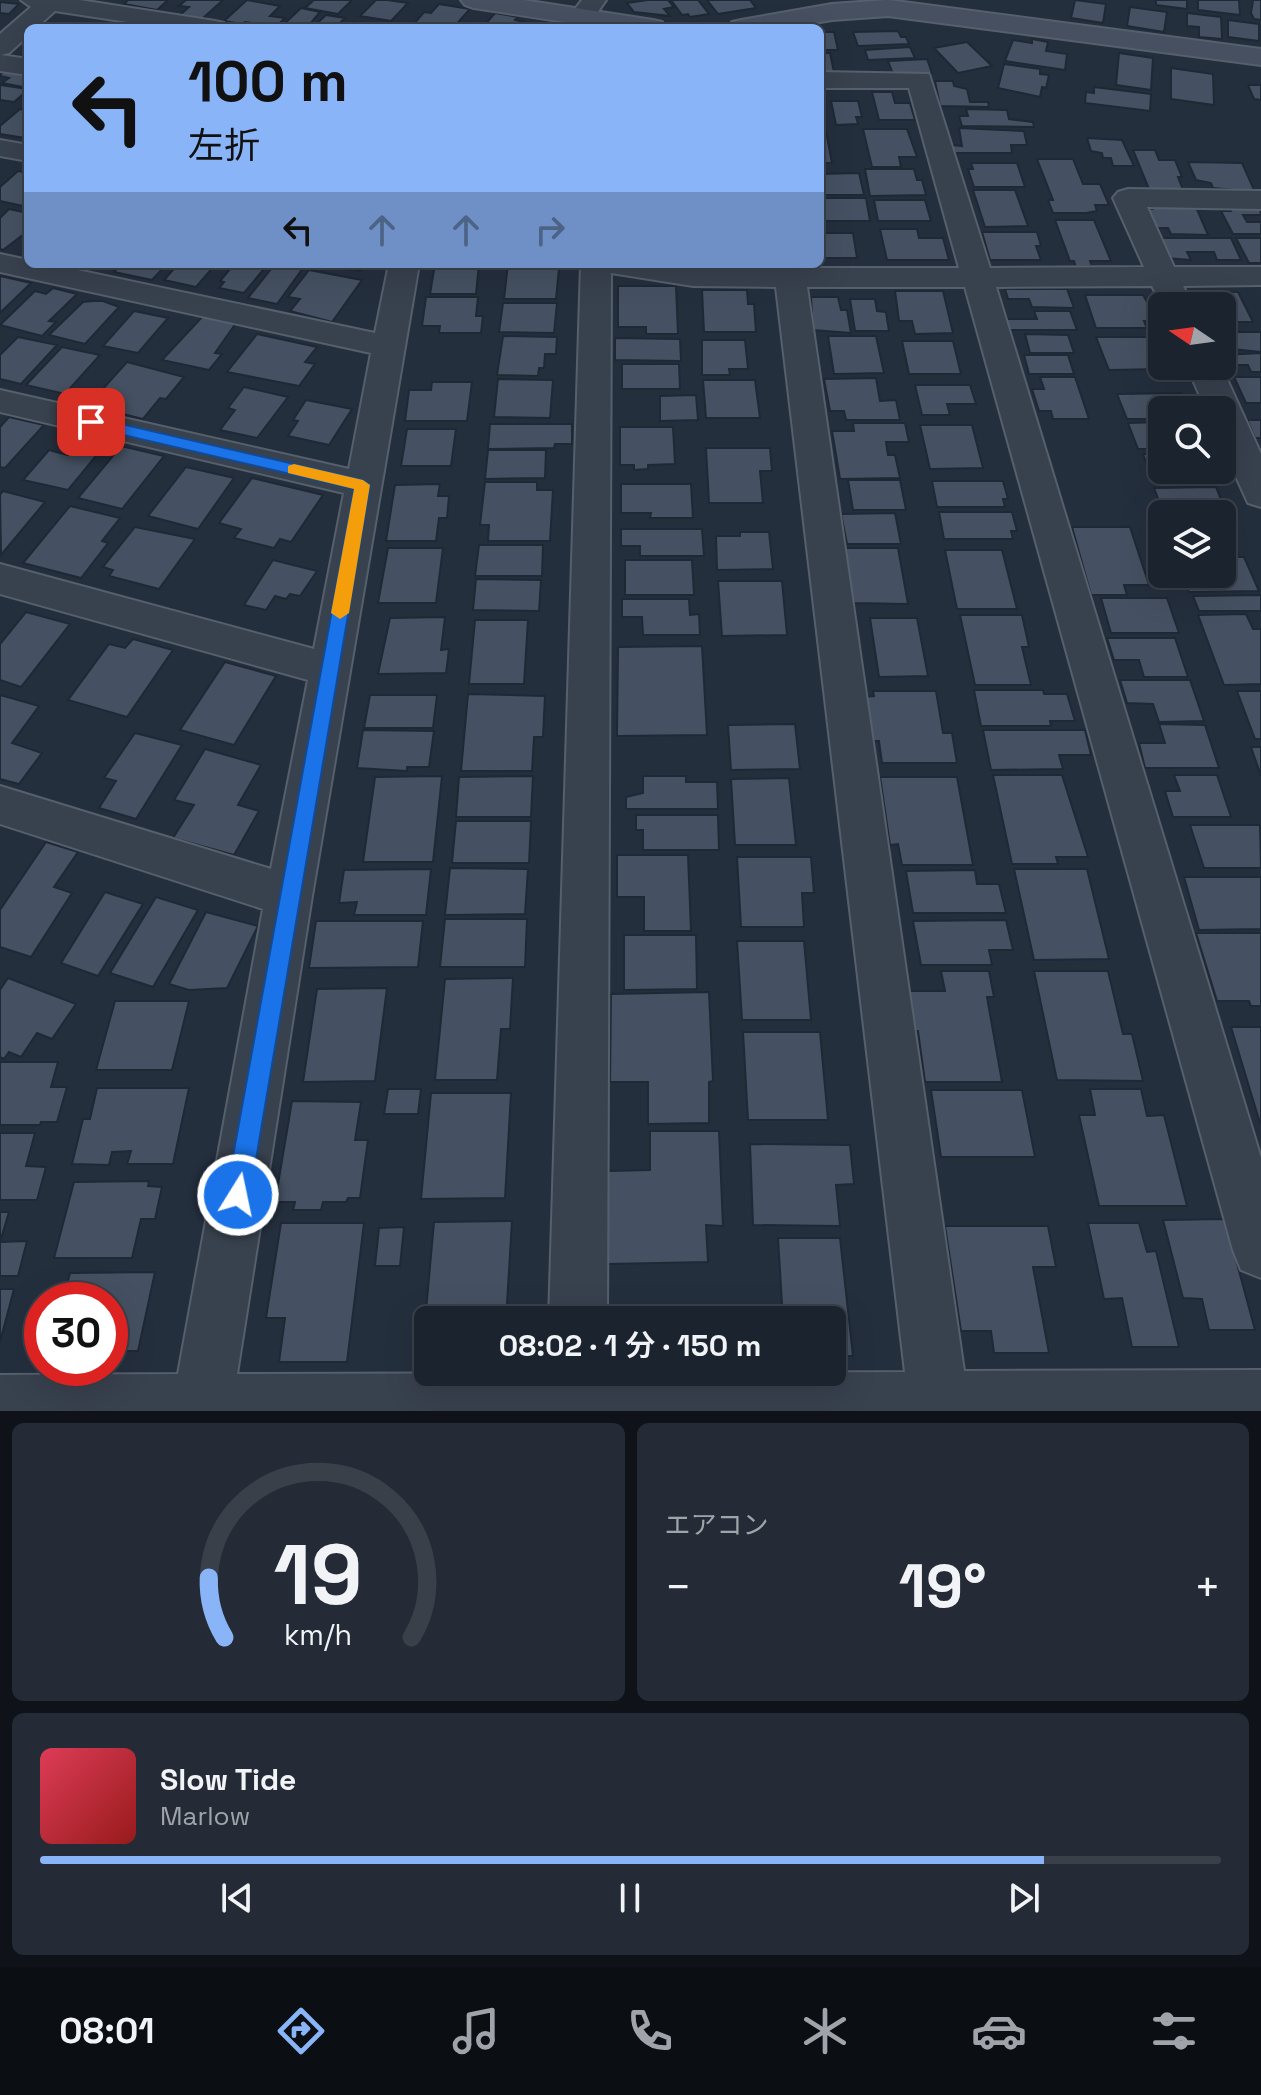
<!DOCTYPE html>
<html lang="ja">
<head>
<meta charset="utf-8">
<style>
  :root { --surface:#1b232e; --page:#242b36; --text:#f1f3f6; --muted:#a0a4aa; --line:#39404a; --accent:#8ab4f8 }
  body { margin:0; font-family:"Space Grotesk","Noto Sans JP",sans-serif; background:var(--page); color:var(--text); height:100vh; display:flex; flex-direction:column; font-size:30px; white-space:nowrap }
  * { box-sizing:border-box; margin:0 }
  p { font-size:26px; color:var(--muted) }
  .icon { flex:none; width:44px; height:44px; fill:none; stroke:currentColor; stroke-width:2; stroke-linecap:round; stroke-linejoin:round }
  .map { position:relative; height:1411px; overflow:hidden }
  .sheet { display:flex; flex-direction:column; gap:12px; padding:12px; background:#0f1319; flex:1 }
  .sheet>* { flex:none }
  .hud { position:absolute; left:24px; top:24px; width:800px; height:244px; border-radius:12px; box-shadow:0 8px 32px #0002,0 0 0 2px var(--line); background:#8ab4f8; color:#111; overflow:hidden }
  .needle { width:52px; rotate:283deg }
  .tools { position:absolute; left:1148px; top:292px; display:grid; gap:16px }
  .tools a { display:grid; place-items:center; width:88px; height:88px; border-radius:12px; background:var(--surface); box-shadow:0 8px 32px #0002,0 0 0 2px var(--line); font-size:40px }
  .speed { position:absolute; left:24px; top:1282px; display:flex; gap:16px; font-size:40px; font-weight:700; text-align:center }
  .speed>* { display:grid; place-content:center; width:104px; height:104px; border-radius:50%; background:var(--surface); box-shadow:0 8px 32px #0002,0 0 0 2px var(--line); line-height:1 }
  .speed .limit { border:12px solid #d22; background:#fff; color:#111 }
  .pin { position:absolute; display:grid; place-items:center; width:68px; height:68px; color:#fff; margin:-34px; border-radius:16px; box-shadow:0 4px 12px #0006 }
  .me { position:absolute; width:88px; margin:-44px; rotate:10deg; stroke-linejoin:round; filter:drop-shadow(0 0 6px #0008) }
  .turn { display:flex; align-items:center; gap:28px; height:168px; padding:0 32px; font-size:36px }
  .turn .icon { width:104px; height:104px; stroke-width:2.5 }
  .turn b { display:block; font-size:56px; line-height:68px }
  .lanes { display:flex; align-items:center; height:76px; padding:0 32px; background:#0003; justify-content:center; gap:40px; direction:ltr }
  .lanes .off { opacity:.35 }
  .big { font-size:60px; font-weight:600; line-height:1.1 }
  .sheet .card { flex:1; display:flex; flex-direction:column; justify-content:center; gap:12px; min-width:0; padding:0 28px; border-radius:12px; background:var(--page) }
  .sheet .dial { align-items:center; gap:0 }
  .dial svg { height:208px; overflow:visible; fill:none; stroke:var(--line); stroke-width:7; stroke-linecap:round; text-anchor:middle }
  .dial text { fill:var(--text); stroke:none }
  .song { display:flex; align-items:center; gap:24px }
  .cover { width:96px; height:96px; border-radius:12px; background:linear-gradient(135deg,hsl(350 70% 55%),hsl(0 70% 35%)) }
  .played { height:8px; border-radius:4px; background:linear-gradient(90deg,var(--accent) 85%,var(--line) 85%) }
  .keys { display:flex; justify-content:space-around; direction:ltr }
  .heat { display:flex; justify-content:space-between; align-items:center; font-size:44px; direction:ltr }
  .sheet .tiles { flex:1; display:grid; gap:12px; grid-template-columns:1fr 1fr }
  .card:last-child { grid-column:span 2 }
  .trip { position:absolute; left:414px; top:1306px; width:432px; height:80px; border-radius:12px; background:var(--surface); box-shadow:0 8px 32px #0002,0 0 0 2px var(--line); font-weight:600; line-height:80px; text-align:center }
  .dock { display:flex; height:128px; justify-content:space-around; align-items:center; background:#0b0e12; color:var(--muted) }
  .dock .icon { width:56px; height:56px }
  .dock .selected { color:var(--accent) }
  .dock b { font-size:36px; color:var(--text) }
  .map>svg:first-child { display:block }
  .building { fill:#455162; stroke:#1f2835; stroke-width:2 }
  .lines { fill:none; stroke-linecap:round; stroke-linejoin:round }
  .street-casing { stroke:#565f6c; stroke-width:4 }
  .secondary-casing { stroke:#565f6c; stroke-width:4 }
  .street { fill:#38414e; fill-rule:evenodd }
  .secondary { fill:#465061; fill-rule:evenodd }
  .route { fill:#1a73e8; stroke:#114b97; stroke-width:2 }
  .slow { fill:#f59e0b }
</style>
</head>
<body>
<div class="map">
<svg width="1261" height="1411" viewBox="0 0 1261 1411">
  <rect width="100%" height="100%" fill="#242f3e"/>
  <path class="building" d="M128,0H168L157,10L124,4Z
    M186,0H223L202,19L180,15L189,7L179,6Z
    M247,0L280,6L270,16L285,18L275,28L248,26L252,23L245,22L242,24L224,21Z
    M314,0H352L338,14L305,8Z
    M376,0H387L408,3L391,21L360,16Z
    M648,0H668L674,7L664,9L670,16L634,12L627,3Z
    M671,0H698L709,14L690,17L688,14L682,15Z
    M707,0H750L756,8L718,14Z
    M1075,0L1106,4L1103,23L1071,18Z
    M1156,0H1187V9L1156,5Z
    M1198,0H1239L1240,15L1198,10Z
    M1253,0H1261V20L1254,19L1251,13Z
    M0,2L19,4L9,14L0,13Z
    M439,4L470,9L453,28L413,25L424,12L431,13Z
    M1130,7L1167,12L1164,32L1127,26Z
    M301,8L320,12L310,24L280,28Z
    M495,13L518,17L515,20L529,23L525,28H476L483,27Z
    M1187,13L1221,17L1222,39L1199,37V27L1187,26Z
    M326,15L345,18L340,23L344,24L340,28H312Z
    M1228,20L1259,24V41L1228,37Z
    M898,31L901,37H906L909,44L858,46L853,32Z
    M820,32H834L838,50H820Z
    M1032,39L1048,42L1046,51L1067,54L1065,70L1005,61L1013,40L1032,43Z
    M967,42L992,66L958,73L934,48Z
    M910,47L915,58L868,60L865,50Z
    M820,53H830L834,72H820Z
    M1119,53L1153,58L1151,90L1116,85Z
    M927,59L932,73L893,74L888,61Z
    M1004,64L1040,69V74L1049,75L1046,88L1042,87L1040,97L998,88Z
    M1171,68L1213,74L1214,105L1171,99Z
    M4,69L28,74V88L2,83L9,78L0,76Z
    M935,81H953L954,86L967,89L970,102H988L989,107L940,106Z
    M0,85L28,89V90L14,102L0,100Z
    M1248,85H1261V100L1254,99Z
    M1094,87L1151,94L1150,111L1085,103L1086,92L1094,93Z
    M872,92H892L895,103H910L915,120H879Z
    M831,101H858L862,117H856L858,124L836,125Z
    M20,109L28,110V136L25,138L0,134V126Z
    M966,109L1007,110L1009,119L1033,122L1034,127L962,126L959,116H968Z
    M959,128L1024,131L1027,145H1011L1012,153H952V145L962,146Z
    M863,129H907L917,157H899L901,167H872Z
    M820,131H826L832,163H820Z
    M1087,138L1122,140L1134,166H1113L1111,158H1103L1102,153L1091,151Z
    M1133,150H1155L1159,160H1175L1182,177H1178L1183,190L1149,189Z
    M1037,159H1073L1083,184H1100L1109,205H1095L1097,211L1086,213H1053L1048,200H1053Z
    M1188,162L1242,163L1255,192L1213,188L1211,183L1196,180Z
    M971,163H1017L1025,187H974L968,169H973Z
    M865,169H914L917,180H922L926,195L870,196Z
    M18,171L28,173V201L23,206L0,201V187Z
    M859,173L864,195H824L820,189V174Z
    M973,190H1015L1028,226L985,227Z
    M820,198H866L870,221H823L820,215Z
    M874,200H925L931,221H878Z
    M1152,206L1196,207L1208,235L1171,234L1168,228H1154L1147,209H1153Z
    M1230,207L1260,208L1261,215H1243L1247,222H1261V234H1233L1221,211H1231Z
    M9,209L28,213V231L3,250L0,249V218Z
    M1055,220H1094L1111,261H1090L1092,266L1076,267L1074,261H1070Z
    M880,229H917L919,238H943L949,260H887Z
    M982,232H1037L1041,246H1036L1041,260H990Z
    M820,233H853L857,258H820Z
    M1158,238H1231L1241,260H1217L1214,252H1187L1191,260L1166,258Z
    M1236,238H1261V263H1249Z
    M122,264H167L152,280L114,272Z
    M178,264H216L196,287L164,280Z
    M234,264H268L244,293L219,288L224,282L220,281Z
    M275,264L303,268L277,304L248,298Z
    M364,264L360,271L313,265L368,264Z
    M435,264H479L476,294H430Z
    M508,264H543V268H559L556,299H504Z
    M309,270L362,280L332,322L290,311L300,299L288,297Z
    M0,276L31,283L0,313Z
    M618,286H676L678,334H646V327H618Z
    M53,288L77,294L49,321L56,322L42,336L0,325L35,291L46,294Z
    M1005,289H1067L1074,308L1032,307L1029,299H1008Z
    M702,290H747L748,304H754L756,332H704Z
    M895,291H943L953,333L915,334L912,321H899Z
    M1194,292H1238L1253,322H1222V306H1201Z
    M1085,295H1143L1158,321H1144L1147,328H1096Z
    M426,297H478L476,316H483L481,333H439L440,326H422Z
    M811,297H838L841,310H847L851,333L813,330Z
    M850,299H875L877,311L886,312L889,331H855Z
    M93,301H103L119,307L85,344L49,335L83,302Z
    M503,303H557L554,333L499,332Z
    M134,311L168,318L138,353L103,346Z
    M1034,311H1070L1077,330H1008L1005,319H1037Z
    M203,316L236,323L215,353L222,354L209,370L162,360Z
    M1222,332H1261V352L1222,348Z
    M257,334L317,347L305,362L315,364L299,386L227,372Z
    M1025,334L1068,335L1074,353H1030Z
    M503,336L557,337L556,354H545L544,368H539L538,376L497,375Z
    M828,336H876L884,373L834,374Z
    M18,337L57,345L21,384L0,379V355Z
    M1096,337H1147L1161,369L1109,370Z
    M615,338L680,339L681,361L615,360Z
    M702,340H745L748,369H729L730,375H702Z
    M902,341H953L961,374H909Z
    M62,347L100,355L65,394L26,385Z
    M1261,353V372H1251L1248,365H1226L1222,355Z
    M1024,355H1068L1074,374H1029Z
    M127,362L184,377L166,399L160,398L143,419L102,409L105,404L92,401Z
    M622,364H679L680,389H622Z
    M1040,377H1075L1089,419H1053L1051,411H1039L1032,389H1044Z
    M1234,377H1261V403H1246Z
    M876,378L880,401L896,400L900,420H846L844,411H830L824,379Z
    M498,379L553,380L550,418L494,417Z
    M703,380H755L760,418H706Z
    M432,382H472L467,421H405L409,390H431Z
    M915,385H970L976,404H947L950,415H922Z
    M244,387L288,397L257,438L220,430L235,410L228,408Z
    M1181,393L1189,410H1162V419H1127L1117,394Z
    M696,395L698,420L660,421V396Z
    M306,400L352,409L329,445L288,436L298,421L293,420Z
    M9,417L44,425L5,468L0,467V427Z
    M1247,420H1261V438H1255Z
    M1162,422V449H1138L1128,423Z
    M853,423H905L909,442H886L888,455H895L900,478L840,479L832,431H854Z
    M490,424H572V444H555L554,448L488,449Z
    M920,425H972L983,468L930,469Z
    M620,427H673L675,464L648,465V469L634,470V465H620Z
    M407,429H456L451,466H401Z
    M81,440L105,445L68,490L23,480L49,450L68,455Z
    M121,446L164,456L122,509L78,498Z
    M706,448H770L772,471H760L763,503H709Z
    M488,450H546L545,478L485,479Z
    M1143,454H1162V470H1200L1205,483H1154Z
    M186,467L234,478L198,529L148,516Z
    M252,478L323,495L291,542L280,539L274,548L234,538L241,529L219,523Z
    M848,480H900L906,510H853Z
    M932,481H1003L1008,499H1003L1005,507H937Z
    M485,482H537V490H553L550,541H488L489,525H480Z
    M440,484L438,496H449L447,518H439L436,541H386L395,485Z
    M621,484H691L693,518H650L651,513H621Z
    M1216,487L1227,514H1164L1154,488Z
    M3,491L45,502L1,555L0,495Z
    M70,506L120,518L102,541L108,543L81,578L23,563Z
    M939,512H1012L1017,531H1011L1013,539H944Z
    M895,513L901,544H847L841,514Z
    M1222,522H1224L1238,554H1222Z
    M135,527L195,539L159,589L109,576L113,570L103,567Z
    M1072,527H1130L1149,585H1124L1127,595H1091Z
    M621,529H702L704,556H640V546H621Z
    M740,532H769L773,569L717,570L716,536H740Z
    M479,545H543L542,576H475Z
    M388,548H443L436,603H378Z
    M843,548H898L908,604L852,603Z
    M945,550H1002L1017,609H957Z
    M1222,557H1244L1259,591L1189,592L1183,574H1222Z
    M273,560L317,571L300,596L290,594L286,599L275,596L266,610L244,605Z
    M625,560H692L694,595H625Z
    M476,579L541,580L539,611L473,610Z
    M718,581H782L787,635L722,636Z
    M1261,595V611H1199L1193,596Z
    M1101,598H1167L1179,633H1111Z
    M622,599H689L690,615L699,614L700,635H643L642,617H622Z
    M26,612L70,624L21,687L0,680V644Z
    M1246,614L1253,629H1261V684L1224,685L1198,615Z
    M960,615H1022L1029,647H1022L1031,685H975Z
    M445,617L441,650L449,649L446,673L378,674L390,618Z
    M870,618H917L928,676L879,677Z
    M475,620H528L524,684H469Z
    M1107,638H1175L1188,677H1144L1139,660H1114Z
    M133,639L173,650L127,717L68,700L109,644L125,648Z
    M702,646L707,735L617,736L618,647Z
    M225,662L276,676L234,745L180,730Z
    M1120,680H1190L1204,721L1159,722L1153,704L1127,703Z
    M974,690H1043L1044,694H1067L1075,721H1050L1051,726H981Z
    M873,691H936L943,733H952L957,763H882L879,741H868L863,697L874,696Z
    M1237,691H1261V739H1255Z
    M468,694L545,696L543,737H534L532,771H461Z
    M0,695L39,706L12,743L42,753L19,784L0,779Z
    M370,695H437L433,728H364Z
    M795,724L800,769L731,770L728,725Z
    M1159,724L1205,725L1219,768H1145L1139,743H1165Z
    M363,730L434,731L429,767H407V771L357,768Z
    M983,730H1085L1091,755H1059L1063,769L991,770Z
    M135,733L182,745L136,819L99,808L116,781L104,778Z
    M1251,747H1261V776Z
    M205,749L261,765L238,805L259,811L234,855L173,838L194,805L174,800Z
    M993,775H1062L1088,857H1056L1058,864H1012Z
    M1174,775H1217L1231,817H1173L1165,791H1180Z
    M442,776L433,862H363L375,777Z
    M533,776L531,817H456L459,777Z
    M643,776H686V782H717L718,809H626V797L643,793Z
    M880,777H957L973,865H902L898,844L890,845Z
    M789,778L796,845H735L731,779Z
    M636,815H718L719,850H643V830H636Z
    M456,821H531L529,863H452Z
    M1190,825H1260L1261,868H1204Z
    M46,842L78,852L54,887L72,893L31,957L0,947V910Z
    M617,855H688L691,931H644V897H617Z
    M737,857H811L814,893H802L804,927H741Z
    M450,868L528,869L525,914L445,915Z
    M431,869L426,915H354L357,902L339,903L344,870Z
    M1014,869H1087L1109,959L1034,960Z
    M975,870L977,884H999L1006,913H913L906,871Z
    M1184,877H1261V929L1199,930Z
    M105,892L143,904L98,976L61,963Z
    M156,897L198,910L153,987L110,973Z
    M206,912L258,926L227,988L189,990L169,984Z
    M445,919H527L525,967H440Z
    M1006,920L1013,950H989L992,965H921L913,921Z
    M316,921H423L418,967L309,968Z
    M1196,933H1261V1006H1251L1249,1001H1217Z
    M624,935H696L697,989L624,990Z
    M737,941H804L811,1020H742Z
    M941,971H989L994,997H987L1002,1082H925L918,1031H913L907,991H945Z
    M1034,971H1108L1123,1034H1132L1143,1081L1057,1080Z
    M8,978L76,1004L52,1039L37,1033L21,1057L9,1052L4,1059L0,1057V990Z
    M513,978L510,1029H501L497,1080H435L445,979Z
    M387,988L375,1081L303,1082L317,989Z
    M709,992L713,1081L709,1082V1123L648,1124V1082H610L611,994Z
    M115,1001H189L172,1070H96Z
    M1231,1027H1261V1123H1260Z
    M743,1032H820L828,1120H748Z
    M0,1062H58L51,1087H67L57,1122H41L40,1125H0Z
    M97,1088H189L173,1164H127L131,1151L112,1152L109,1165L72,1164L83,1119H90Z
    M388,1089H421L418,1114H384Z
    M1090,1089H1141L1147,1116L1164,1115L1187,1206H1099L1079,1115H1095Z
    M931,1090H1022L1035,1157H941Z
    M431,1093H511L505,1198L421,1199Z
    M292,1101L361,1102L355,1140H368L360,1198H348L346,1202H323L321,1210H293L295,1202H275Z
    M650,1131H719L723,1226L706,1225L708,1262L607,1264L608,1171L650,1170Z
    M0,1133H35L26,1166L46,1167L37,1200H0Z
    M750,1144L850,1145L854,1184L836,1185L840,1226L753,1225Z
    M149,1181L148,1186L162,1187L155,1219H141L132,1258H54L74,1182Z
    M0,1212H9L0,1242L27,1241L18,1276H0Z
    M1225,1219L1255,1330H1209L1202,1299L1183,1298L1163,1220Z
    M512,1221L506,1320H428V1344H423L434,1222Z
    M281,1223H364L347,1362H279L285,1318H266Z
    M1088,1223H1139L1147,1252L1156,1251L1179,1347H1132L1122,1298L1104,1299Z
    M945,1226H1048L1056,1267H1033L1049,1353H994L991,1331H961Z
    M404,1227L400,1266H375L379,1228Z
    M778,1238H840L853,1356H832V1320H783Z
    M155,1272L138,1351H110V1300H63L70,1273Z
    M0,1289H14L0,1342Z"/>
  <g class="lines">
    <g class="street-casing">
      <path id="street" d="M21,0H80L215,21L224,23L227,28H167L55,11L36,28H28V36L9,53L1,55L28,59V75L0,71V34L31,7Z
        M582,0H606C596,14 591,27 572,22L569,17Z
        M820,72L929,74L990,268L1144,267L1113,198L1118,192L1128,189L1261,191V209L1147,207L1174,267H1261V285L1183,286L1189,298L1180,306L1162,305L1152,286L996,287L1261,1158V1278L1241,1270L1233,1250L965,287H807L964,1371L1261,1370V1411H0V1375L178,1374L263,909L0,824V786L271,869L308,680L0,594V564L314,649L344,493L0,412V390L349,469L371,353L0,272V254L28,260V264H49L375,333L389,264H419L312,896L237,1374L905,1372L776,287L693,286L611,273L607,1320H549L581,264L773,268V264H803L804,268H959L909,88H820Z
        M0,140L28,145V161L0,156Z
        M1187,366H1221L1261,454V507L1248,503L1222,446V410H1206Z"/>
    </g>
    <g class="secondary-casing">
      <path id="secondary" d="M461,0H523L653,20L662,22L666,28H604L474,8L465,5Z
        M888,0L1261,49V65L888,16L832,20L785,28H728L732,22L741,20L832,4Z"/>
    </g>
    <use href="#street" class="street"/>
    <use href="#secondary" class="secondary"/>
  </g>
  <path class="route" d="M91,417L363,480L370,485L250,1195L246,1204L238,1207L229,1204L226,1195L354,489L85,426L83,422Z"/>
  <path class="slow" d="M294,464L363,480L370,485L349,613L340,619L331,613L354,489L288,473V466Z"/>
</svg>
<div class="tools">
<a><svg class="needle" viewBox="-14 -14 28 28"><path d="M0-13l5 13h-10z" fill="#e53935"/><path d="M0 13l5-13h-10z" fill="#a0a4aa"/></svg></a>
<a><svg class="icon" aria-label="search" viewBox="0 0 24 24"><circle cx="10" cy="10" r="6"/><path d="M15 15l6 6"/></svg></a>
<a><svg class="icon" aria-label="layers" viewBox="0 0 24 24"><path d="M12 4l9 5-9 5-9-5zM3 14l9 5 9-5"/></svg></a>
</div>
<div class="speed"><div class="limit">30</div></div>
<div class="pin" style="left:91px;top:422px;background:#d93025"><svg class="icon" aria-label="arrive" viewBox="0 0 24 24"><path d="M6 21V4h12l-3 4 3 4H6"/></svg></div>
<svg class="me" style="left:238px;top:1195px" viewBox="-20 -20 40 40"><circle r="17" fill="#1a73e8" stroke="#fff" stroke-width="3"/><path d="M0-11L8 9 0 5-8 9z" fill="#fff"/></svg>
<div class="trip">08:02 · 1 分 · 150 m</div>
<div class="hud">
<div class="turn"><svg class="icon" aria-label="left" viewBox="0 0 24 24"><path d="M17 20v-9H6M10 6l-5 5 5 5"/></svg><div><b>100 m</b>左折</div></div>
<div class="lanes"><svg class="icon" aria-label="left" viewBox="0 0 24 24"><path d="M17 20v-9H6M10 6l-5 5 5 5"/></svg><svg class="icon off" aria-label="ahead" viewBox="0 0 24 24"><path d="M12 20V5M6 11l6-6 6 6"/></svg><svg class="icon off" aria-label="ahead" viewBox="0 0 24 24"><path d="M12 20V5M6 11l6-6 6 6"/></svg><svg class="icon off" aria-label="right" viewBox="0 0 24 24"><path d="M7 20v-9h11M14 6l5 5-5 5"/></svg></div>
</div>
</div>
<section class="sheet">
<div class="tiles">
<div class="card dial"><svg viewBox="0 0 100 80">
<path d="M14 69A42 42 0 1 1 86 69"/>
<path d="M14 69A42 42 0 0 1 8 46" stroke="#8ab4f8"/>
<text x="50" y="56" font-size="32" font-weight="700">19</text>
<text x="50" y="72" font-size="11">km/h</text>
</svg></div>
<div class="card"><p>エアコン</p>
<div class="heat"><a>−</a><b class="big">19°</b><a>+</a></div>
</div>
<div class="card">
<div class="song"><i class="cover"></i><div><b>Slow Tide</b><p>Marlow</p></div></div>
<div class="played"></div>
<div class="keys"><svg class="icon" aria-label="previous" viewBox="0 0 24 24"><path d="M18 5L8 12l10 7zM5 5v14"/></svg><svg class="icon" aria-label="pause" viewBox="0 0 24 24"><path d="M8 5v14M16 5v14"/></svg><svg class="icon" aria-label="next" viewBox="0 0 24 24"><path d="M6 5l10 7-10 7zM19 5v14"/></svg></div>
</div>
</div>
</section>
<nav class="dock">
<b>08:01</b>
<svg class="icon selected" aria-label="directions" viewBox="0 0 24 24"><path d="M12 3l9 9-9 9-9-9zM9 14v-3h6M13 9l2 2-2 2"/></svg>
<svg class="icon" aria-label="music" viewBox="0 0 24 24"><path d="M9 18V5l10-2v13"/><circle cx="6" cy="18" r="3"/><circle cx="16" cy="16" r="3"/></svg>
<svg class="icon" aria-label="phone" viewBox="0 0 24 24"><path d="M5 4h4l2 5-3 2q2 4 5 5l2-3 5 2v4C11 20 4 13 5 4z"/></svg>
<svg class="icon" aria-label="climate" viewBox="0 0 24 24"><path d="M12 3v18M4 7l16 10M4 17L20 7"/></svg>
<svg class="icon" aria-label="car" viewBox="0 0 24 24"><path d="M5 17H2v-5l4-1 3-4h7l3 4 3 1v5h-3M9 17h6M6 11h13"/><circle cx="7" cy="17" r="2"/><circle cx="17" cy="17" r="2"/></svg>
<svg class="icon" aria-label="filters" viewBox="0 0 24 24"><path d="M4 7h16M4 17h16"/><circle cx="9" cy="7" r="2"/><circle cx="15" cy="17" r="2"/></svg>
</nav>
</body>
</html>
